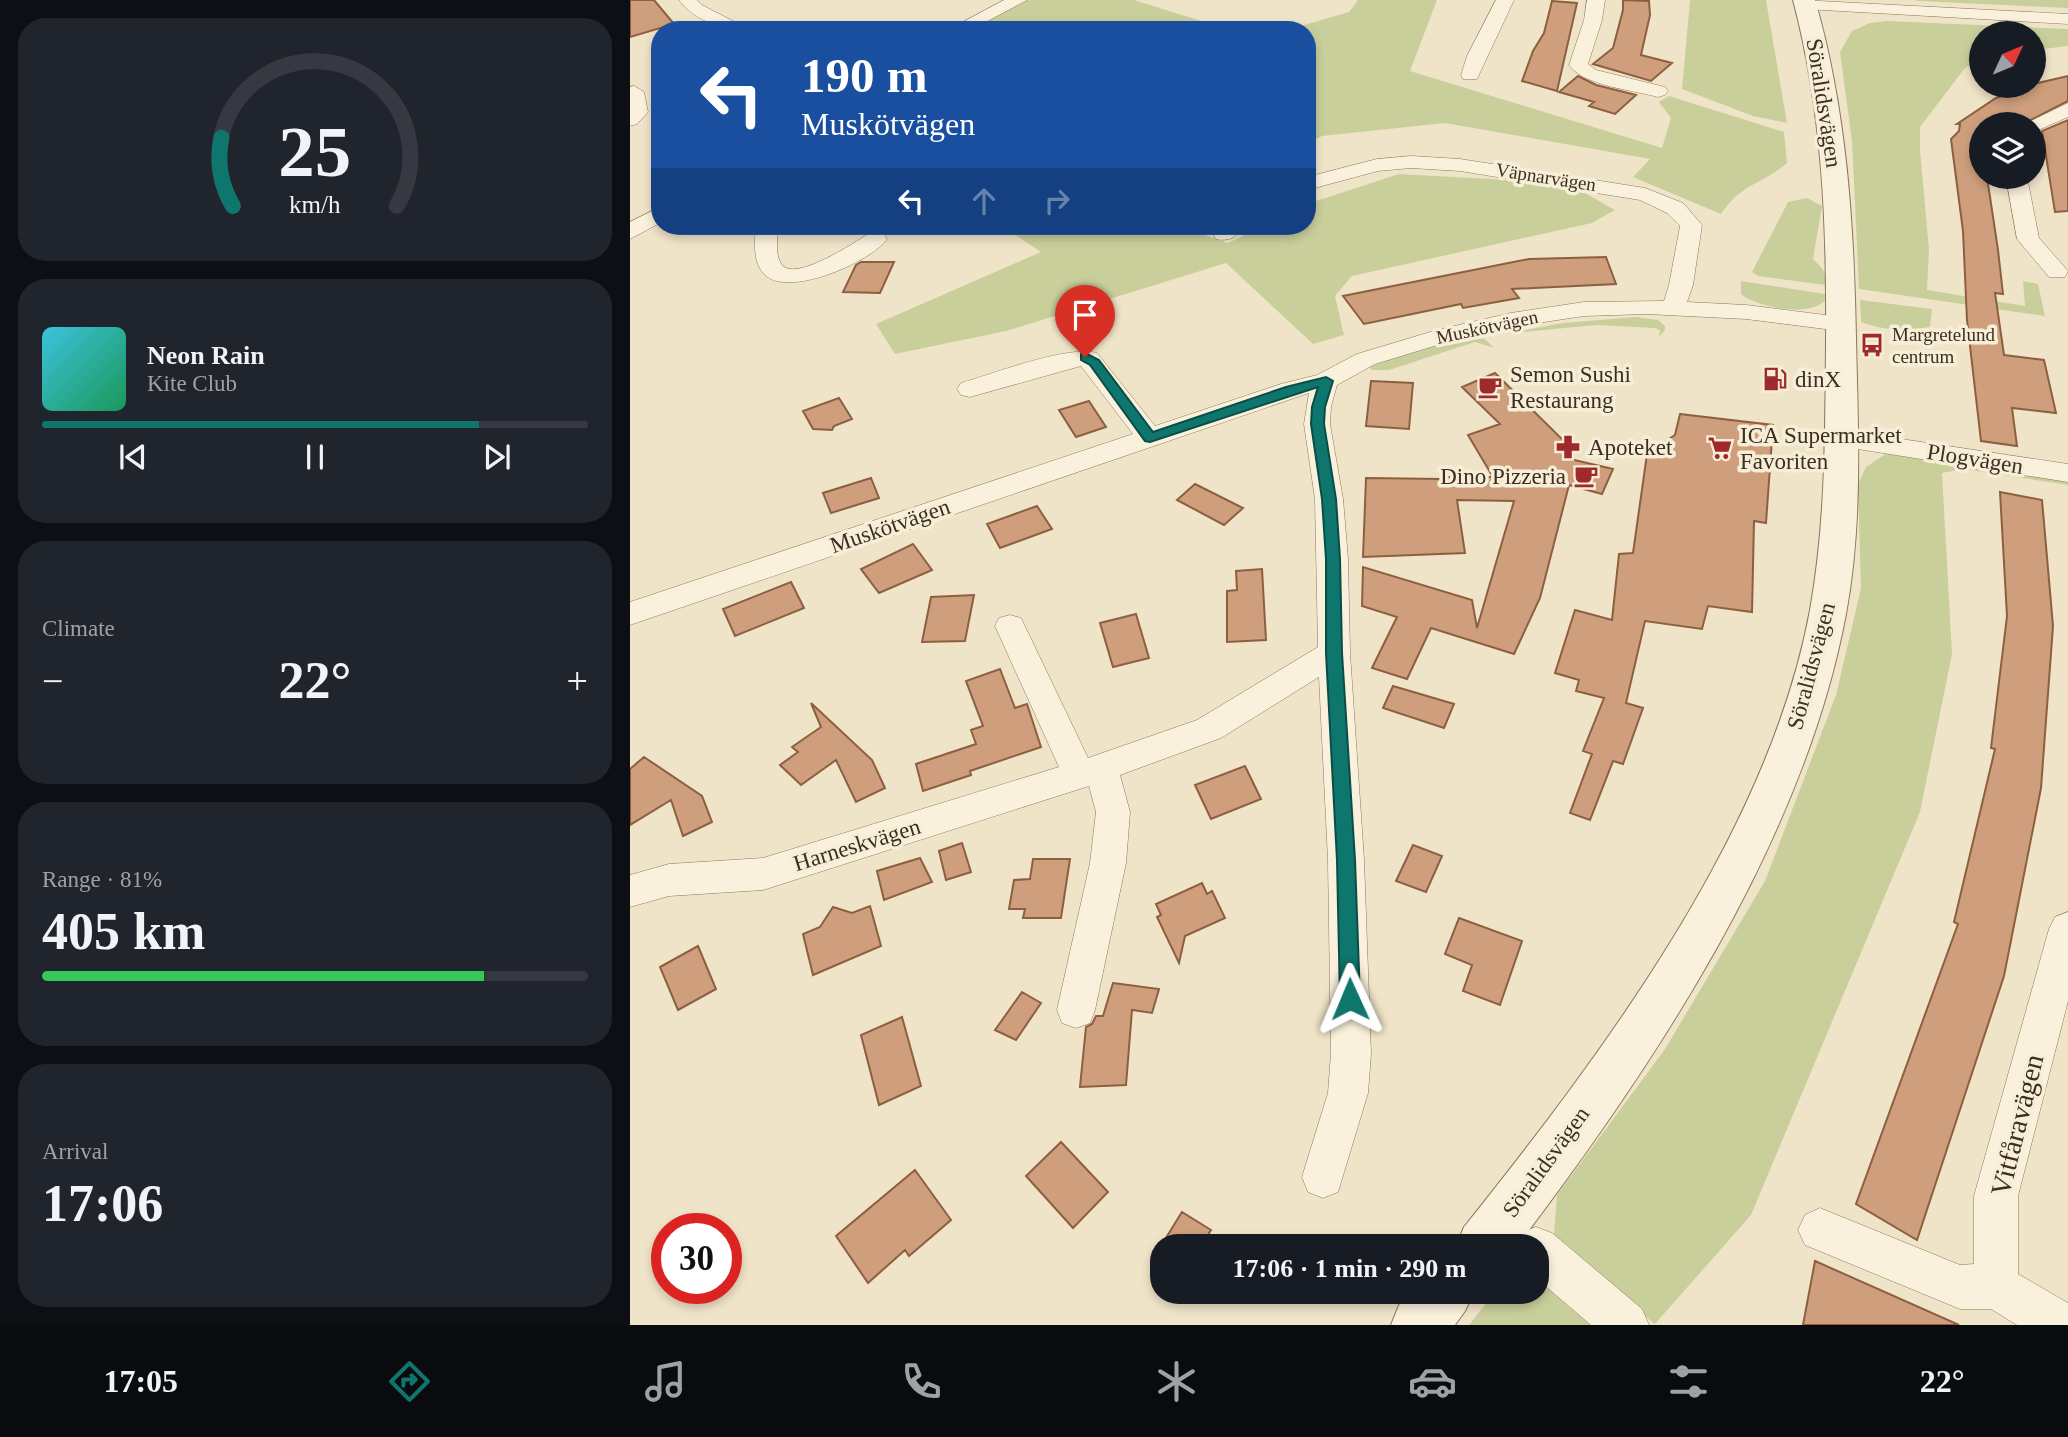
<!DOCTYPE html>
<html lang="en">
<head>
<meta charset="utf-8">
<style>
  :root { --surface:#171b24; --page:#20242c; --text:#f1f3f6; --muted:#9ea1a6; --line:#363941; --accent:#0f766e }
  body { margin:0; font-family:"Times New Roman",serif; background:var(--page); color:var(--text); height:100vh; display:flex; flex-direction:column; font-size:26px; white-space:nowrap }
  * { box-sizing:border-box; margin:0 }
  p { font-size:23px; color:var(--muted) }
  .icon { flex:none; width:38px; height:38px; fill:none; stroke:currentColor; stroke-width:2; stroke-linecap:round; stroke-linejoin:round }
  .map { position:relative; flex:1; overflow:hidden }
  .panel { display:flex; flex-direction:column; gap:18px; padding:18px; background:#0d0f14; width:630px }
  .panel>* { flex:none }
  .banner { position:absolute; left:21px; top:21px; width:665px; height:214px; border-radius:28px; box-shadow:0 4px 10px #0003; background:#1a4fa0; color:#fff; overflow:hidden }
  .needle { width:46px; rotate:46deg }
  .controls { position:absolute; left:1339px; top:21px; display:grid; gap:14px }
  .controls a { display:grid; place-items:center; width:77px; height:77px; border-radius:50%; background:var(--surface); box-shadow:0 4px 10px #0003; font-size:35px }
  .speed { position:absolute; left:21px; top:1213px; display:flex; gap:14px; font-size:35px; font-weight:700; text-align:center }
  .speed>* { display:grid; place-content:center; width:91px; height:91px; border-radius:50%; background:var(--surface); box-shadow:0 4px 10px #0003; line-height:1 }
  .speed .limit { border:10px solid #d22; background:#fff; color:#111 }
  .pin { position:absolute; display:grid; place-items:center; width:60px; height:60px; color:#fff; margin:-72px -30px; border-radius:50% 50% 50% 0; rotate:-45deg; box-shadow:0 0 7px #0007 }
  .pin .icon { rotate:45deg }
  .me { position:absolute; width:77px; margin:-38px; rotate:359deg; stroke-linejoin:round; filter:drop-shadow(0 0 5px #0008) }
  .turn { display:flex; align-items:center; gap:24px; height:147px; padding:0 35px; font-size:32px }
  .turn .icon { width:91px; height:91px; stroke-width:2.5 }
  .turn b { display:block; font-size:49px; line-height:60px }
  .lanes { display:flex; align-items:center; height:66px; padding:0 35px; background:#0003; justify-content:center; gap:35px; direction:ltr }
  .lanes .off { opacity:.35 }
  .big { font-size:52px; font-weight:800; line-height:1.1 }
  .panel .tile { flex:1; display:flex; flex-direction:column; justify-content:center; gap:10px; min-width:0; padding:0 24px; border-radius:28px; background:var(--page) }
  .panel .dial { align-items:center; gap:0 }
  .dial svg { height:182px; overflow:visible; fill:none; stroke:var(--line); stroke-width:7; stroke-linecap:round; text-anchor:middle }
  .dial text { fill:var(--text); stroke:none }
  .song { display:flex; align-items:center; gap:21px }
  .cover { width:84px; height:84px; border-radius:10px; background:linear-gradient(135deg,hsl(190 70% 55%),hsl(150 70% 35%)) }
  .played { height:7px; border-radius:4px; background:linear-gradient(90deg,var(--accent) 80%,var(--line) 80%) }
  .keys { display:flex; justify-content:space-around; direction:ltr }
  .heat { display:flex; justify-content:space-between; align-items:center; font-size:38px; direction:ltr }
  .charge { height:10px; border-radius:5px; background:linear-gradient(90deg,#34c759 81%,var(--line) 0) }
  .trip { position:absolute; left:520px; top:1234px; width:399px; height:70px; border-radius:28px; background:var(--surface); box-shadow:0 4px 10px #0003; font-weight:800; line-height:70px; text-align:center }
  .tabs { display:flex; height:112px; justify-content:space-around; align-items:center; background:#090b0e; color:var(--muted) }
  .tabs .icon { width:49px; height:49px }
  .tabs .selected { color:var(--accent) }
  .tabs b { font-size:32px; color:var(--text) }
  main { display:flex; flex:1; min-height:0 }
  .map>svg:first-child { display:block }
  .green { fill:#c9cf9b }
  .building { fill:#cf9f7d; stroke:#8d5f41; stroke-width:2 }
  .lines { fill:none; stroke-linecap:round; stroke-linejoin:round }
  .minor-casing { stroke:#8d765c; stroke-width:1 }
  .tertiary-casing { stroke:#8d765c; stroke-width:2 }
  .minor { fill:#faf1dc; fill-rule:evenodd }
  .tertiary { fill:#faf1dc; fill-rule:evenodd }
  .route { fill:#0f766e; stroke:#0a4d48; stroke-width:2 }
  .labels { text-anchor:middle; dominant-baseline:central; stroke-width:7; stroke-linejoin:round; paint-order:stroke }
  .far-street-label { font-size:19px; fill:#3d2e20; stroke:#f7eed8 }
  .far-poi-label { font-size:19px; fill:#3d2e20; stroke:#f7eed8; text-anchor:start }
  .street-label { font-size:23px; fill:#3d2e20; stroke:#f7eed8 }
  .poi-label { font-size:23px; fill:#3d2e20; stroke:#f7eed8; text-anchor:start }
  .near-street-label { font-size:28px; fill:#3d2e20; stroke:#f7eed8 }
</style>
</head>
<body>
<main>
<section class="panel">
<div class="tile dial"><svg viewBox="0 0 100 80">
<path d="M14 69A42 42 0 1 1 86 69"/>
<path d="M14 69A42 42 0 0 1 9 39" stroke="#0f766e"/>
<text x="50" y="56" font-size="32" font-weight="700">25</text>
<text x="50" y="72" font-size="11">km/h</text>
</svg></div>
<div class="tile">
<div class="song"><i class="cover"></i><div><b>Neon Rain</b><p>Kite Club</p></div></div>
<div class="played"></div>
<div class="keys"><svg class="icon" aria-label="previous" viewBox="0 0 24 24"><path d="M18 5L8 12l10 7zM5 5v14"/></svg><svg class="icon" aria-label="pause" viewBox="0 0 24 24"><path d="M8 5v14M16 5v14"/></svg><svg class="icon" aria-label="next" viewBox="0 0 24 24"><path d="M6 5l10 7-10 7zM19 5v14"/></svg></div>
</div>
<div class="tile"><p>Climate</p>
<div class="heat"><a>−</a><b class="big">22°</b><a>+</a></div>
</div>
<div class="tile"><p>Range · 81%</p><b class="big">405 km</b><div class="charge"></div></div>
<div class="tile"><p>Arrival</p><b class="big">17:06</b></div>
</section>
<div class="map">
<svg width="1438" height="1325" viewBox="0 0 1438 1325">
  <rect width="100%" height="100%" fill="#f0e4c8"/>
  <path class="green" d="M398,0H504L600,30H336Z
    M728,0H807L780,71L1032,148L1041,118L1029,102L1039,96L1154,132L1157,163C1131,185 1112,183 1091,214L1003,177L1020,159L815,123L692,136L677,144V30H657L719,12Z
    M1060,0H1136L1157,123L1123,116L1052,89Z
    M1283,0H1438V8L1290,1Z
    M1258,21L1438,29V46L1404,50V33H1351V58L1335,68L1290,127V150L1299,250L1297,290L1395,306L1393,281L1408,284L1415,316L1229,289L1222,141L1210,52L1222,31L1240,23Z
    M769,174L878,180L948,189L985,210L962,223L722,276L705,296L714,335L683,344L596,263L376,331L265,354L246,324L411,252L372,226H548L598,243L633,226H677V204Z
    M1177,198L1192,206L1183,259C1191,267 1198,273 1196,285L1128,276L1122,272L1158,202Z
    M1111,281L1195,294V301C1178,317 1128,308 1111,294Z
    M1230,300L1302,309L1300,327C1275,331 1255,331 1231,322Z
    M1006,317L1028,320L1035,326V330L1029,337L1030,330L1024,328L966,325L874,334L933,323Z
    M838,336L855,339L864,348L845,342L759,370H742L739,367L792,348Z
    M1257,453L1438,482V485L1333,469L1312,473L1322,654L1290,812L1121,1215L1025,1324L923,1246L927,1195L1035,1049L1135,881L1206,695L1231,588L1228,484L1236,467Z
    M907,1278L969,1325H839L865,1292H906Z"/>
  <path class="building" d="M0,0H24L44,24L0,37Z
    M993,0L1019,1L1020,15L1011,55L1042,63L1021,81L963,64L983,48L993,10Z
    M922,1L947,3L927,91L892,81L903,51L914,33Z
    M948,76L966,85L1006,95L985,114L959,106L964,102L929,92Z
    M1438,76V101L1393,124H1351V177H1357L1368,250L1373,294L1365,293L1374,355L1414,360L1426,413L1382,408L1387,446L1351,441L1337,320L1333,231L1321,139L1329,131L1330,124H1327L1366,98L1395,86Z
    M1438,120V211L1425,212L1412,131Z
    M976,257L986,284L882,289L889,298L833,308L831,304L734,324L713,296L899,259Z
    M231,262H264L250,293L213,292L226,265Z
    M865,373L942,449L940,459L983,469L972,494L939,485L910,598L884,654L801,628L777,679L742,668L767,617L732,606L733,567L842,600L847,628L884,501L827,500L835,553L733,557L736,478L814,479L813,477H863L838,435L870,424L832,387Z
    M741,381L783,383L779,429L736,426Z
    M209,398L222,419L204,426L202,430L183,429L173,411Z
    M459,401L476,427L446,437L429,410Z
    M1050,414L1143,425L1136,523L1124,521L1122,612L1078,606L1072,629L1015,621L996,703L1013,708L993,764L983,761L960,820L940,813L962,754L953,751L974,698L946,691L949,680L925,673L945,610L982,620L989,554L1003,553L1017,454H1031L1036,441L1045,435Z
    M241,478L249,498L201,513L193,493Z
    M565,484L613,508L594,525L547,500Z
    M1370,492L1412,500L1423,626L1411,788L1374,976L1287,1240L1226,1204L1328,924L1324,922L1365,749L1361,748L1377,616Z
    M407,506L422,529L370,548L357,524Z
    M283,544L302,570L249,593L231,569Z
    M632,569L636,640L597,642V591L607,590L606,571Z
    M161,582L174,608L105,636L93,609Z
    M344,595L335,641L292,642L301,597Z
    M506,614L519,658L483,667L470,623Z
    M370,669L385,708L397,704L411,747L340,771L341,775L293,791L286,764L346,744L341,730L353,726L336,681Z
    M763,686L824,704L814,728L753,708Z
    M181,703L242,760L255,788L226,802L206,760L171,785L150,765L168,752L162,747L191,727Z
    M14,757L72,796L82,822L53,836L41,800L0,825V769Z
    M615,766L631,799L581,819L565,785Z
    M332,843L341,872L316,880L309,851Z
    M783,845L812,856L796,892L766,881Z
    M290,858L302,882L254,900L247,871Z
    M403,859H440L431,918H393L395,909H379L384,880L400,879Z
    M572,883L577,894L582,891L595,918L555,936L549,963L527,917L531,915L526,904Z
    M240,906L251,946L183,975L173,934L190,927L203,907L222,913Z
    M829,918L892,941L870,1005L833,991L842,965L815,954Z
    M68,946L86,989L48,1010L30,967Z
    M483,983L529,989L522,1013L502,1010L496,1085L450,1087L456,1027L462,1024L466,1016H473Z
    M392,992L411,1003L386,1040L365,1030Z
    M272,1017L291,1086L249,1105L231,1035Z
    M431,1142L478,1192L443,1228L396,1176Z
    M285,1170L321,1220L279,1256L275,1250L238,1283L206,1236Z
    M552,1212L581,1230L571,1246H531Z
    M1185,1261L1329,1325H1173Z"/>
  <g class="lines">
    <g class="minor-casing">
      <path id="minor" d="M49,0H67L72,5L120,30C93,30 66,22 49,0Z
        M374,0H397L341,30H318Z
        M866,0H884L847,79H833L831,75L837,56Z
        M957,0H975L972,20L958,64L966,70L1035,87L1038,91L1035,95L1028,97C1003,90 954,86 939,65L954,20Z
        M1170,0L1438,14V24L1175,9L1166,4Z
        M4,86L14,92L18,112L7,124L0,126V87Z
        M1438,103V117L1404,132V124H1395Z
        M781,156L830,159L1015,188L1053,203L1072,225L1063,285L1057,302L1116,305L1211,317L1220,319L1223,324L1220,329L1211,331L1116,319L1017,314L954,316L881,327L814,343L745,364L707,385L701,407L700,424L713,499L718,559L720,653L734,860L741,1054L738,1093L708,1192L693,1198L678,1192L672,1177L698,1093L701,1054L698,860L689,677L591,738L490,775L500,812L496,863L465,1010L460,1023L446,1028L432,1023L427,1010L460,863L466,812L459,786L133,890L39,896L0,907V875L39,864L133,858L429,767L365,626L369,618L380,615L391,618L458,758L567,720L688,647L685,499L674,424L679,393L0,625V602L503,434L451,366L340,397L331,395L327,389L331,383C363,374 437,345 467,353L525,426L651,384L687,375L727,354L807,330L881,313L954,302L1034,301L1039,285L1050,226L1037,213L1010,200L830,171L781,168L748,171L677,190V177L747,159Z
        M1376,177H1397L1409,238L1438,271L1435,277H1419L1387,239Z
        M30,207V223L0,239V222Z
        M126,226H148C148,238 144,254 152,265C165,282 224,243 238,234H254L257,239C241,262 157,299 134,274C122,261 125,241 126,226Z
        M590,226H614C607,237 599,242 586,239L583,234Z
        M1211,430L1438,464V482L1202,445L1198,439L1202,433Z
        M1438,912V1001L1388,1196V1274L1438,1303V1325H1387L1361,1309H1330L1175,1245L1168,1230L1175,1215L1190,1208L1330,1265L1344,1264V1196L1419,929L1425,917Z
        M906,1227L922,1233L1012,1309L1019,1325H961L906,1278V1246H885L890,1233Z"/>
    </g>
    <g class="tertiary-casing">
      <path id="tertiary" d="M1163,0H1185C1217,111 1224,224 1226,339C1228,431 1233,523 1216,614C1174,840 1024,1066 887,1246H826L834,1227C973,1053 1139,833 1180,610C1196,521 1195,434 1196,344C1197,227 1193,113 1163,0Z
        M781,1292H844L835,1311L825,1325H761L769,1305Z"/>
    </g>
    <use href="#minor" class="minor"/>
    <use href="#tertiary" class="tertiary"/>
  </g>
  <path class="route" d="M455,353L469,360L523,432L656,387L696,377L703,381L695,407L694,424L706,499L710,559L712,653L725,860L730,999L727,1005L720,1008L713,1005L710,999L707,860L696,653V559L692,499L681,424L682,407L688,387L520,442L515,441L460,365L451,360V354Z"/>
  <defs>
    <g id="bus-bare" transform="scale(1.89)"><path d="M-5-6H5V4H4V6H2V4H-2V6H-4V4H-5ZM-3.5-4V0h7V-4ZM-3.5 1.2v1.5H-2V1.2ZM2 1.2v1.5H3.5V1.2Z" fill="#9e2a2b" stroke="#f7eed8" stroke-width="2.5" paint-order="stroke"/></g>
    <g id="fuel-bare" transform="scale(1.89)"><path d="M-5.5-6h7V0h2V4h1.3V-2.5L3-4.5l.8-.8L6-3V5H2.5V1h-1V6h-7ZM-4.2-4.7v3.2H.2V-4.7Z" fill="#9e2a2b" stroke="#f7eed8" stroke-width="2.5" paint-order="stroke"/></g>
    <g id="cafe-bare" transform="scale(1.89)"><path d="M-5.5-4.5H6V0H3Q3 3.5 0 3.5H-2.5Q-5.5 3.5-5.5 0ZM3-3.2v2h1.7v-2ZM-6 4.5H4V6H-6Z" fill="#9e2a2b" stroke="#f7eed8" stroke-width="2.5" paint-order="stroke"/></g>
    <g id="pharmacy-bare" transform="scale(1.89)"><path d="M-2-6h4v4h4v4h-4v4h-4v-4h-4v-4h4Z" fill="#9e2a2b" stroke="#f7eed8" stroke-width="2.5" paint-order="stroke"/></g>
    <g id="supermarket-bare" transform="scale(1.89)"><path d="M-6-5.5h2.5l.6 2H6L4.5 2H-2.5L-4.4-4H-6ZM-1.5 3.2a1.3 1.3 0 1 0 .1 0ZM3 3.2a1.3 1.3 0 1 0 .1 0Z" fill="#9e2a2b" stroke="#f7eed8" stroke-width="2.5" paint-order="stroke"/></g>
  </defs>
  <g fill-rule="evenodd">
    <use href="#bus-bare" x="1242" y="345"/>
    <use href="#fuel-bare" x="1145" y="379"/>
    <use href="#cafe-bare" x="860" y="387"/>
    <use href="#pharmacy-bare" x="938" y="447"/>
    <use href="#supermarket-bare" x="1090" y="448"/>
    <use href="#cafe-bare" x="956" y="476"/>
  </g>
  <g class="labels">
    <g class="far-street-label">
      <text transform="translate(916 177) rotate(9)">Väpnarvägen</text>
      <text transform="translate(857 327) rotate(-12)">Muskötvägen</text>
    </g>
    <g class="far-poi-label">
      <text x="1262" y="334">Margretelund<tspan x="1262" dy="22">centrum</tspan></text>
    </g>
    <g class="street-label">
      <text transform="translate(1194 103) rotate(81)">Söralidsvägen</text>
      <text transform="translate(1345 459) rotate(9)">Plogvägen</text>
      <text transform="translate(260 526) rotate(-19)">Muskötvägen</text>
      <text transform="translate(1181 666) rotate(-75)">Söralidsvägen</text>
      <text transform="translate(227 845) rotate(-17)">Harneskvägen</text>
      <text transform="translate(916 1162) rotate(-54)">Söralidsvägen</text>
    </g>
    <g class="poi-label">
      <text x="880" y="374">Semon Sushi<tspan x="880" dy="26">Restaurang</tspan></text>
      <text x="1165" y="379">dinX</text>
      <text x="1110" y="435">ICA Supermarket<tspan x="1110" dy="26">Favoriten</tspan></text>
      <text x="958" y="447">Apoteket</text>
      <text x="936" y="476" text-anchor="end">Dino Pizzeria</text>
    </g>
    <g class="near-street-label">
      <text transform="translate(1387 1125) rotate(-76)">Vitfåravägen</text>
    </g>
  </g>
</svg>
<div class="controls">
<a><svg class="needle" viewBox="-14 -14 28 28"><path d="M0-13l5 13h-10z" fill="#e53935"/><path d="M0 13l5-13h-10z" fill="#9ea1a6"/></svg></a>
<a><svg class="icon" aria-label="layers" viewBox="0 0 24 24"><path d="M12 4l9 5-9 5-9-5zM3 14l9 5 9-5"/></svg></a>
</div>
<div class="speed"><div class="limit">30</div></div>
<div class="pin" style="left:455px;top:357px;background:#d93025"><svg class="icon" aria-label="arrive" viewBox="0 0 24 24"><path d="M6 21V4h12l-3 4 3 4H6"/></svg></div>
<svg class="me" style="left:720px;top:999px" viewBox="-20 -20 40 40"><path d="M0-17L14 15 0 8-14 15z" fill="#0f766e" stroke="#fff" stroke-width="4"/></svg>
<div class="trip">17:06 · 1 min · 290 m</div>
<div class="banner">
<div class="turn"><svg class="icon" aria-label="left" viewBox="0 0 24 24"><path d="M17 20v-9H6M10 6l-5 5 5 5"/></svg><div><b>190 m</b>Muskötvägen</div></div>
<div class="lanes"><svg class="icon" aria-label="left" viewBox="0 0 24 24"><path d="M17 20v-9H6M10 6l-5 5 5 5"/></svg><svg class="icon off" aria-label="ahead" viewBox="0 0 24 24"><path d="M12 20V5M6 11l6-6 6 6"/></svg><svg class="icon off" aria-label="right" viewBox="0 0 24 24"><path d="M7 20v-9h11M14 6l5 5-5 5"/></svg></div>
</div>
</div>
</main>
<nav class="tabs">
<b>17:05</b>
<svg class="icon selected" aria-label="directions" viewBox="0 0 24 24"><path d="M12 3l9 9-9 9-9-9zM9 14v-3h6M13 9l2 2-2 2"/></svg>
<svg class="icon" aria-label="music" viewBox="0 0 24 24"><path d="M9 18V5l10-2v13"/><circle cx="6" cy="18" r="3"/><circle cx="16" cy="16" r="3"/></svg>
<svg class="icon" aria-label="phone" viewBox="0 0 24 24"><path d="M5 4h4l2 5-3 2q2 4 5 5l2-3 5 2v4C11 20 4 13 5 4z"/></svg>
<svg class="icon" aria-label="climate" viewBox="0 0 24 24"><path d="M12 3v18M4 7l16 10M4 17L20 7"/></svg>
<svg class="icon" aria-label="car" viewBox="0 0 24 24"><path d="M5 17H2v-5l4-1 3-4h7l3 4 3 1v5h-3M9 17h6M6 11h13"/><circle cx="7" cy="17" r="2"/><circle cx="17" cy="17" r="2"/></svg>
<svg class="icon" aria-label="filters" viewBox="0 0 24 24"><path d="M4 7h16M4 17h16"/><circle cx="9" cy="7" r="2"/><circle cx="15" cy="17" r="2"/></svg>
<b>22°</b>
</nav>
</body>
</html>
